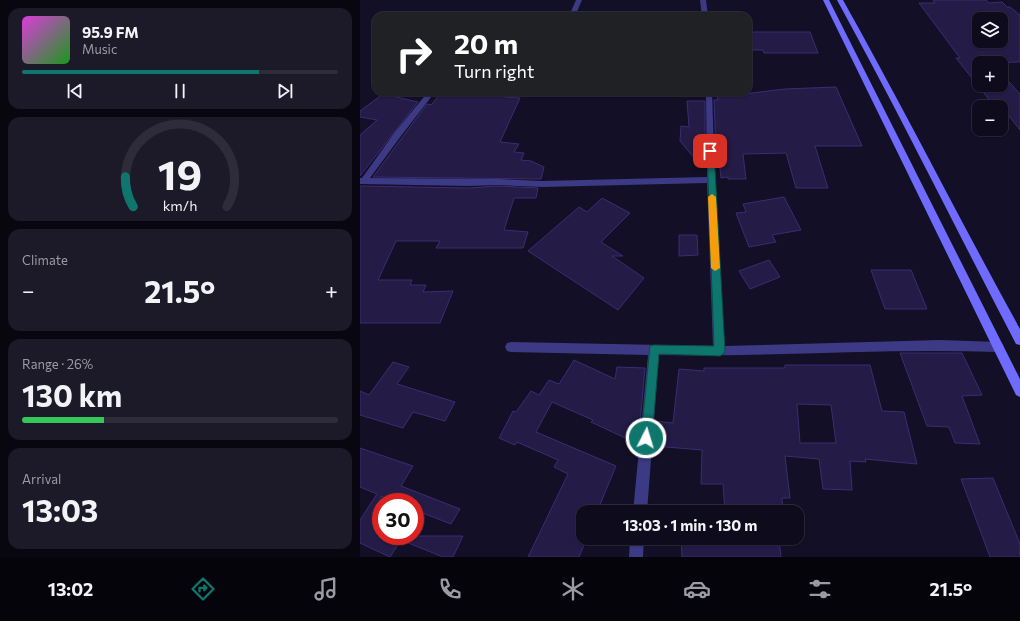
<!DOCTYPE html>
<html lang="en">
<head>
<meta charset="utf-8">
<style>
  :root { --surface:#0e0b1c; --page:#1c1929; --text:#f1f3f6; --muted:#9b9ba3; --line:#2e2b3b; --accent:#0f766e }
  body { margin:0; font-family:Commissioner,sans-serif; background:var(--page); color:var(--text); height:100vh; display:flex; flex-direction:column; font-size:15px; white-space:nowrap }
  * { box-sizing:border-box; margin:0 }
  p { font-size:13px; color:var(--muted) }
  .icon { flex:none; width:22px; height:22px; fill:none; stroke:currentColor; stroke-width:2; stroke-linecap:round; stroke-linejoin:round }
  .map { position:relative; flex:1; overflow:hidden }
  .sheet { display:flex; flex-direction:column; gap:8px; padding:8px; background:#08060f; width:360px }
  .sheet>* { flex:none }
  .banner { position:absolute; left:12px; top:12px; width:380px; height:84px; border-radius:12px; box-shadow:0 1px 3px #0004,0 0 0 1px var(--line); background:#202124; color:#fff; overflow:hidden }
  .controls { position:absolute; left:612px; top:12px; display:grid; gap:8px }
  .controls a { display:grid; place-items:center; width:36px; height:36px; border-radius:8px; background:var(--surface); box-shadow:0 1px 3px #0004,0 0 0 1px var(--line); font-size:20px }
  .speed { position:absolute; left:12px; top:493px; display:flex; gap:8px; font-size:20px; font-weight:700; text-align:center }
  .speed>* { display:grid; place-content:center; width:52px; height:52px; border-radius:50%; background:var(--surface); box-shadow:0 1px 3px #0004,0 0 0 1px var(--line); line-height:1 }
  .speed .limit { border:6px solid #d22; background:#fff; color:#111 }
  .pin { position:absolute; display:grid; place-items:center; width:34px; height:34px; color:#fff; margin:-17px; border-radius:8px; box-shadow:0 2px 6px #0006 }
  .me { position:absolute; width:44px; margin:-22px; rotate:5deg; stroke-linejoin:round; filter:drop-shadow(0 0 3px #0008) }
  .turn { display:flex; align-items:center; gap:14px; height:84px; padding:0 16px; font-size:18px }
  .turn .icon { width:52px; height:52px; stroke-width:2.5 }
  .turn b { display:block; font-size:28px; line-height:34px }
  .big { font-size:30px; font-weight:700; line-height:1.1 }
  .sheet .widget { flex:1; display:flex; flex-direction:column; justify-content:center; gap:6px; min-width:0; padding:0 14px; border-radius:12px; background:var(--page) }
  .sheet .dial { align-items:center; gap:0 }
  .dial svg { height:104px; overflow:visible; fill:none; stroke:var(--line); stroke-width:7; stroke-linecap:round; text-anchor:middle }
  .dial text { fill:var(--text); stroke:none }
  .song { display:flex; align-items:center; gap:12px }
  .cover { width:48px; height:48px; border-radius:6px; background:linear-gradient(135deg,hsl(300 70% 55%),hsl(120 70% 35%)) }
  .played { height:4px; border-radius:2px; background:linear-gradient(90deg,var(--accent) 75%,var(--line) 75%) }
  .keys { display:flex; justify-content:space-around; direction:ltr }
  .heat { display:flex; justify-content:space-between; align-items:center; font-size:22px; direction:ltr }
  .charge { height:6px; border-radius:3px; background:linear-gradient(90deg,#34c759 26%,var(--line) 0) }
  .trip { position:absolute; left:216px; top:505px; width:228px; height:40px; border-radius:12px; background:var(--surface); box-shadow:0 1px 3px #0004,0 0 0 1px var(--line); font-weight:700; line-height:40px; text-align:center }
  .tab-bar { display:flex; height:64px; justify-content:space-around; align-items:center; background:#06040b; color:var(--muted) }
  .tab-bar .icon { width:28px; height:28px }
  .tab-bar .selected { color:var(--accent) }
  .tab-bar b { font-size:18px; color:var(--text) }
  main { display:flex; flex:1; min-height:0 }
  .map>svg:first-child { display:block }
  .building { fill:#241b47; stroke:#3b2d73; fill-rule:evenodd }
  .lines { fill:none; stroke-linecap:round; stroke-linejoin:round }
  .minor { fill:#3d3a85; fill-rule:evenodd }
  .secondary { fill:#6f6bff; fill-rule:evenodd }
  .route { fill:#0f766e; stroke:#0a4d48 }
  .slow { fill:#f59e0b }
</style>
</head>
<body>
<main>
<section class="sheet">
<div class="widget">
<div class="song"><i class="cover"></i><div><b>95.9 FM</b><p>Music</p></div></div>
<div class="played"></div>
<div class="keys"><svg class="icon" aria-label="previous" viewBox="0 0 24 24"><path d="M18 5L8 12l10 7zM5 5v14"/></svg><svg class="icon" aria-label="pause" viewBox="0 0 24 24"><path d="M8 5v14M16 5v14"/></svg><svg class="icon" aria-label="next" viewBox="0 0 24 24"><path d="M6 5l10 7-10 7zM19 5v14"/></svg></div>
</div>
<div class="widget dial"><svg viewBox="0 0 100 80">
<path d="M14 69A42 42 0 1 1 86 69"/>
<path d="M14 69A42 42 0 0 1 8 46" stroke="#0f766e"/>
<text x="50" y="56" font-size="32" font-weight="700">19</text>
<text x="50" y="72" font-size="11">km/h</text>
</svg></div>
<div class="widget"><p>Climate</p>
<div class="heat"><a>−</a><b class="big">21.5°</b><a>+</a></div>
</div>
<div class="widget"><p>Range · 26%</p><b class="big">130 km</b><div class="charge"></div></div>
<div class="widget"><p>Arrival</p><b class="big">13:03</b></div>
</section>
<div class="map">
<svg width="660" height="557" viewBox="0 0 660 557">
  <rect width="100%" height="100%" fill="#130f26"/>
  <path class="building" d="M573,0H626L629,3L642,2L647,7H650L660,15V62L619,63V85H641V73L660,94V130L642,107H635L596,58H600L559,3H575ZM619,19H641V41H619Z
    M388,32H450L458,53H404L403,50H388Z
    M476,87L502,146H455L468,188H436L426,153L383,154L386,179H368V177L361,178L358,150L356,151L354,100H358L357,94L392,93L425,89Z
    M82,92H149L145,97L160,98L140,142L159,144L154,152L164,153L161,160L171,161L184,167L181,179L13,177L67,104L71,105Z
    M23,94L58,102L0,176V135L17,120L0,117V111Z
    M327,101H345V155L334,158L320,141L321,126L329,127Z
    M0,186L109,188L137,186L178,188L176,198H154L144,230L168,232L163,248H76L80,241H36L18,280H52L50,285H66L63,292L93,291L80,323H0Z
    M424,197L441,230L412,235L416,242L389,247L376,213L386,212L383,204Z
    M242,198L270,213L241,242L263,256H252L284,278L258,310L168,251L219,207L227,212Z
    M319,235H337L338,255L319,256Z
    M409,260L420,277L390,289L379,271Z
    M511,270H551L567,309H525Z
    M540,353H602L622,395L602,396L620,444L595,443L589,427L567,426Z
    M214,360L255,379L257,367L285,368L278,444L231,422L233,420L192,402L176,432L256,466L237,512H223V538H227L219,557H168L208,474L194,467L198,460L157,442L155,445L139,438L153,411L156,412L171,391L179,395L189,380L199,384Z
    M33,362L49,367L37,384L95,402L85,421L53,412L43,428L0,415V391L9,395Z
    M425,365H510L522,411L544,412L557,464L505,459L506,462L490,461L492,490L463,489L459,459L425,456L430,498H422L423,512H365L363,484H341L342,450L294,446L295,421L313,423L319,369L344,371V368H425ZM437,404L471,405L476,443H440Z
    M0,448L53,466L41,486L100,509L91,524L55,510V502H36L21,496V536H103L93,557H83L41,540L30,557L0,543V520L17,494L0,487Z
    M633,478L660,544V557H630L601,479Z
    M321,538H419L421,557H322Z"/>
  <g class="lines">
    <path class="minor" d="M216,0H222L215,16H209Z
      M340,0H346L348,16H342Z
      M68,92H75L41,136L10,178L137,179L182,181L347,177L346,92H352L355,180L364,346L580,340L638,342L642,343L644,347L642,351L638,352C525,348 412,357 299,355L287,512H273L288,355L151,352L147,351L145,347L147,343L151,342L353,346L347,183L182,187L137,185L109,186L0,184V178H2L35,132Z
      M270,538H284L283,557H269Z"/>
    <path class="secondary" d="M463,0H469L660,379V397L656,395Z
      M477,0H483C544,109 600,220 660,329V345L656,344C596,229 539,113 477,0Z"/>
  </g>
  <path class="route" d="M350,148L354,151L365,351L363,354L360,356L299,354L292,438L290,442L286,444L282,442L281,438L290,346L294,345L354,346L347,151Z"/>
  <path class="slow" d="M352,194L356,197L360,268L355,271L351,268L348,197Z"/>
</svg>
<div class="controls">
<a><svg class="icon" aria-label="layers" viewBox="0 0 24 24"><path d="M12 4l9 5-9 5-9-5zM3 14l9 5 9-5"/></svg></a>
<a>+</a>
<a>−</a>
</div>
<div class="speed"><div class="limit">30</div></div>
<div class="pin" style="left:350px;top:151px;background:#d93025"><svg class="icon" aria-label="arrive" viewBox="0 0 24 24"><path d="M6 21V4h12l-3 4 3 4H6"/></svg></div>
<svg class="me" style="left:286px;top:438px" viewBox="-20 -20 40 40"><circle r="17" fill="#0f766e" stroke="#fff" stroke-width="3"/><path d="M0-11L8 9 0 5-8 9z" fill="#fff"/></svg>
<div class="trip">13:03 · 1 min · 130 m</div>
<div class="banner">
<div class="turn"><svg class="icon" aria-label="right" viewBox="0 0 24 24"><path d="M7 20v-9h11M14 6l5 5-5 5"/></svg><div><b>20 m</b>Turn right</div></div>
</div>
</div>
</main>
<nav class="tab-bar">
<b>13:02</b>
<svg class="icon selected" aria-label="directions" viewBox="0 0 24 24"><path d="M12 3l9 9-9 9-9-9zM9 14v-3h6M13 9l2 2-2 2"/></svg>
<svg class="icon" aria-label="music" viewBox="0 0 24 24"><path d="M9 18V5l10-2v13"/><circle cx="6" cy="18" r="3"/><circle cx="16" cy="16" r="3"/></svg>
<svg class="icon" aria-label="phone" viewBox="0 0 24 24"><path d="M5 4h4l2 5-3 2q2 4 5 5l2-3 5 2v4C11 20 4 13 5 4z"/></svg>
<svg class="icon" aria-label="climate" viewBox="0 0 24 24"><path d="M12 3v18M4 7l16 10M4 17L20 7"/></svg>
<svg class="icon" aria-label="car" viewBox="0 0 24 24"><path d="M5 17H2v-5l4-1 3-4h7l3 4 3 1v5h-3M9 17h6M6 11h13"/><circle cx="7" cy="17" r="2"/><circle cx="17" cy="17" r="2"/></svg>
<svg class="icon" aria-label="filters" viewBox="0 0 24 24"><path d="M4 7h16M4 17h16"/><circle cx="9" cy="7" r="2"/><circle cx="15" cy="17" r="2"/></svg>
<b>21.5°</b>
</nav>
</body>
</html>
